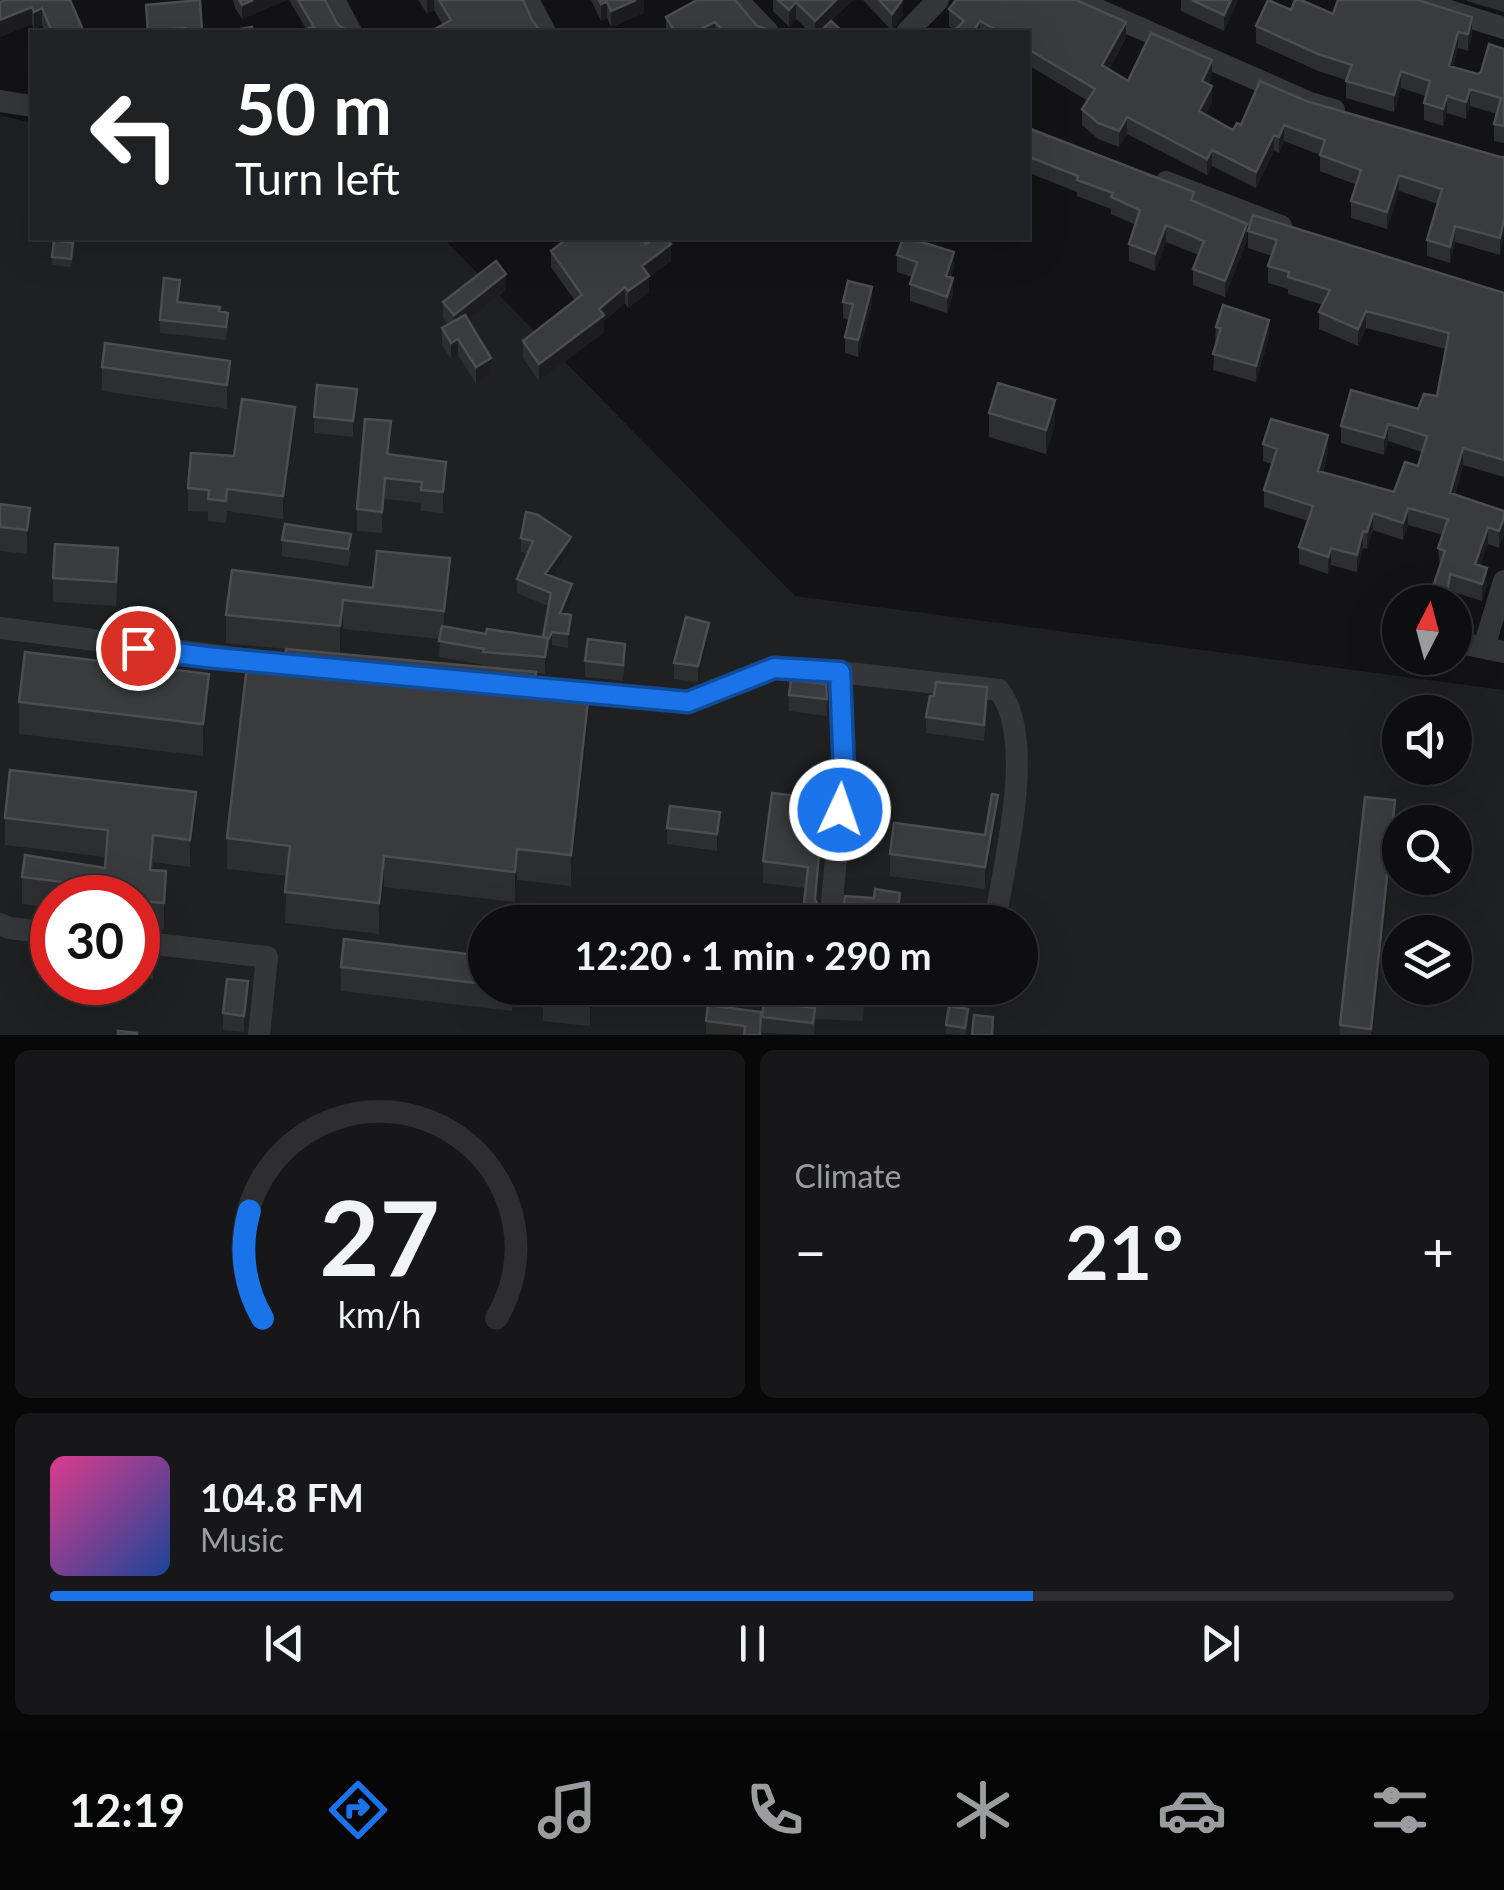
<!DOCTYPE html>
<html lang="en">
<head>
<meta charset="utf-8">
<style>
  :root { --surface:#0e0e10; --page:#171719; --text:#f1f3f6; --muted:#9b9c9f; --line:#2e2e30; --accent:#1a73e8 }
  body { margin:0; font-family:Lato,sans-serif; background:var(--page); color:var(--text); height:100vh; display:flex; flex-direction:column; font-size:38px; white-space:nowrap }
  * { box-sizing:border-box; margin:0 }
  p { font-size:32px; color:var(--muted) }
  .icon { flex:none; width:55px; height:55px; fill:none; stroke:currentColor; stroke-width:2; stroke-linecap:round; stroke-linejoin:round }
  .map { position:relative; height:1035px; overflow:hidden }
  .details { display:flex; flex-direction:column; gap:15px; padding:15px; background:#080809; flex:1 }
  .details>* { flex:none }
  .banner { position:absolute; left:30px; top:30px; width:1000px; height:210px; border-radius:0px; box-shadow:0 10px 40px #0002,0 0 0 2px var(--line); background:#202124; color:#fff; overflow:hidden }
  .needle { width:65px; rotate:6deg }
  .controls { position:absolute; left:1382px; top:585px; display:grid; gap:20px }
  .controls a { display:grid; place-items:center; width:90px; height:90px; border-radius:50%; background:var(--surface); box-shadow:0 10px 40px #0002,0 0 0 2px var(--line); font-size:50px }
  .speed { position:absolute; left:30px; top:875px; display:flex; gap:20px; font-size:50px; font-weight:700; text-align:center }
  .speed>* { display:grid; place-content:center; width:130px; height:130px; border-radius:50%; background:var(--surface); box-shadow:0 10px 40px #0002,0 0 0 2px var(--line); line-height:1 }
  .speed .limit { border:15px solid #d22; background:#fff; color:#111 }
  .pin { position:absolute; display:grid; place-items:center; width:85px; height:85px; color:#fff; margin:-42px; border:5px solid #fff; border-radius:50%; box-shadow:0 2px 10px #0007 }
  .me { position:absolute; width:110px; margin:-55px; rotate:3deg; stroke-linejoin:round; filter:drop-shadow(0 0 8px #0008) }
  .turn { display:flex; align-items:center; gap:35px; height:210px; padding:0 40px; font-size:45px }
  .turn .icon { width:130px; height:130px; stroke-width:2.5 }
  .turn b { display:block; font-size:70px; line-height:85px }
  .big { font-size:75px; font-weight:700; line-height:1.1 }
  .details .tile { flex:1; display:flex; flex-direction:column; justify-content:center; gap:15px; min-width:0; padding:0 35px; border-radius:15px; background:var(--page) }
  .details .dial { align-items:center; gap:0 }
  .dial svg { height:260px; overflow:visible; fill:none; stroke:var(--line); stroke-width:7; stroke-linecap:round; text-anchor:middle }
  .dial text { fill:var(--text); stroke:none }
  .song { display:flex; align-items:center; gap:30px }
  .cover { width:120px; height:120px; border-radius:15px; background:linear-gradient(135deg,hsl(330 70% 55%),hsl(220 70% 35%)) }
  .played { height:10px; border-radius:5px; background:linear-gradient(90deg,var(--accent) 70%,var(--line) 70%) }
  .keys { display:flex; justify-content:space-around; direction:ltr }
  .heat { display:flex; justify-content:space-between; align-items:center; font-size:55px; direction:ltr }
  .details .tiles { flex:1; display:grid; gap:15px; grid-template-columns:1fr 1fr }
  .tile:last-child { grid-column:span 2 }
  .trip { position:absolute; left:468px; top:905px; width:570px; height:100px; border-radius:50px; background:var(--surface); box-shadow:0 10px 40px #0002,0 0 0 2px var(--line); font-weight:700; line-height:100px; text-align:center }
  .dock { display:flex; height:160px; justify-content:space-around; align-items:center; background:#060606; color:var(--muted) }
  .dock .icon { width:70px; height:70px }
  .dock .on { color:var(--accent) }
  .dock b { font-size:45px; color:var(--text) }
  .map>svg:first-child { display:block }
  .built { fill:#1f2021; fill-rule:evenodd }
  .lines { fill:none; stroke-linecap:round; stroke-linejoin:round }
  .street { stroke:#353639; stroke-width:22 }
  .wall { fill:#2c2e30; fill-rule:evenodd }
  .shaded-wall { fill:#1d1d1f }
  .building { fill:#393b3e; stroke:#4b4d50; stroke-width:2.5 }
  .route-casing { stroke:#114b97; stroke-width:25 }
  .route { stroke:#1a73e8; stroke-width:18 }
</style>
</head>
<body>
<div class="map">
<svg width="1504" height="1035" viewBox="0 0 1504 1035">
  <rect width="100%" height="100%" fill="#131315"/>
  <path class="built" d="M0,115L32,123V238H443L795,596L1504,690V1035H0ZM1400,712H1455V768H1400ZM1400,822H1455V878H1400ZM52,898H138V982H52ZM485,922H1020V988H485ZM1400,932H1455V988H1400Z"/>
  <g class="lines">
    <path class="street" d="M334,0L351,32
      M528,0L545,32
      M737,0L768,32
      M1076,0L1310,103L1334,110
      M1414,0L1504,28
      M907,32L938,0
      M0,101L32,106
      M1166,182L1281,226
      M0,628L274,663
      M1455,642L1504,652
      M1484,647L1504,581
      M560,690L688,702L774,668L840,672L999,690C1037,741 1004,861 995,922
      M830,922L844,773L840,672
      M0,924L9,928L52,933
      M138,942L267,957L259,1035"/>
  </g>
  <path class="wall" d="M70,0L84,32H45L42,25L34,29L32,24L0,37V2Z
    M233,0H287L242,19L235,8Z
    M289,0H325L338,25L351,32H308Z
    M418,0H523L532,20L541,32H435V29L443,25L434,10L427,14Z
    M591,0H644V13L611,27L607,18L601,21Z
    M773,0H853L831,21L843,32H810L796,19L789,27L773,11Z
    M863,0H903V15L892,31Z
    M1181,0H1238L1224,31L1181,11Z
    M1467,0H1504V12L1467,1Z
    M146,5L202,32H146Z
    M949,9L1126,38L1109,69L1128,81L1212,76L1209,84L1212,102L1205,115L1233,130L1241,125L1306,101L1500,157H1504L1500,255L1455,242L1450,263L1427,256V240L1438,204L1399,191L1387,229L1351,218V201L1357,185L1320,171V155L1284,141L1279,153L1274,151L1256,188L1212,166L1207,175L1127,134L1119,147L1098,139L1082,125V109L1088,101L1028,65V32H953L955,30L949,26Z
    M1291,10L1472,34L1468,51L1458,48L1453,67L1477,74L1504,49V143L1494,141V124L1497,114L1470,106L1466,119L1447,113L1443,126L1424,120V103L1426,96L1401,88L1394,112L1346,98V80L1318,71L1256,43V26Z
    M666,17L757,26L773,32H666Z
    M1028,128L1194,202L1247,240L1225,297L1193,285V269L1199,255L1166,242L1155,271L1129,261V244L1136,225L1111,214V209L1077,196V192L1032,174L1028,185Z
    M1248,231L1504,293V477L1463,465L1455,495L1504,511L1499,548L1488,544L1480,565L1487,585L1482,601L1450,591L1448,602H1428L1440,566L1438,548L1443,535L1408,525L1403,540L1373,530L1367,549L1363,548L1357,572L1331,565L1328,574L1299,564V547L1308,521L1264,507V490L1272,464L1263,461V444L1328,452L1323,472L1394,492L1418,466L1422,452L1388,441L1384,455L1341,443V426L1418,409L1437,396L1446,349L1366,328L1358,346L1319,329V312L1323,305L1288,294V289L1268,283V266L1272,256L1248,248Z
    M94,238H131L130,242Z
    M646,244L671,261L649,277V292L628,308L625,303L604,321V332L539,381L523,358V341L575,301L551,267V251Z
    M73,251L71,267L52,265V257Z
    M897,255L954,268L951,277L953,294L947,313L910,301V284L912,277L897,272Z
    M506,290L468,320L491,374L476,384L458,355L451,359L442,345V328L448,325L443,318V302Z
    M180,293L179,302L228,326L226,340L160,333V320Z
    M843,302L872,303L858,357L845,353V337L849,320L843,318Z
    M1216,327L1269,337L1256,382L1213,370Z
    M102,367L230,385L227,409L102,391Z
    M357,406L353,437L314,433V417Z
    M989,413L1055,424L1046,454L989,437Z
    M295,429L283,519L227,511L226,523L208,521V512L188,511V488L234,456Z
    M391,443L389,455L446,484L443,513L421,511V503L385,499L382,533L357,531V509Z
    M0,504L30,532L27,554L0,551Z
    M521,538L571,551L553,577L572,598L565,614L571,629L568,648L552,645L548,652L545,674L536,673V685L589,722L571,886L517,880L515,902L384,887L379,934L285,923L287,876L227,869V838L285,661L286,649L226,643V615L373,588L450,587L445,627L486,634L543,638L548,606L517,593V579L528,553L521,552ZM343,629L440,639L439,657L483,665V667L340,654Z
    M282,540L351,550L348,566L282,556Z
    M118,572L116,606L53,602V578Z
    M709,639L698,682L674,679V663Z
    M625,660L623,681L585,677V661Z
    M826,684L827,716L789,711V695Z
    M19,702L209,705L203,756L19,734Z
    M987,704L984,741L926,733V717Z
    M862,798L879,799L878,830L861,829Z
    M998,817L985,889L890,876V854L985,835Z
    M5,818L196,819L190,867L153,862L152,870L166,898L164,930L138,928V898H52V908L22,904V877L105,868L106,857L5,845Z
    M824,821L817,903L821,912L900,914L802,922L805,888L763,883V861Z
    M667,828H720L717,851L667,844Z
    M1395,832L1374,1035H1340V1025Z
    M138,929L155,932L153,979L138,978Z
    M485,956V988H514L512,1011L341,991V967Z
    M532,988H594L590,1026L543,1021V1000L532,999Z
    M620,988H672L671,1001L620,994Z
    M806,988H865L863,1021L815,1019L814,1035L762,1033V1017L805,1007Z
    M248,997L244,1032L223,1030V1013Z
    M761,1012V1035L706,1034V1021Z
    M968,1017L965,1035L946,1034V1025Z"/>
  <path class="shaded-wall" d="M253,0H287L242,19V5Z
    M427,0H434V10L427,14Z
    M636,0H644V13L611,27V11Z
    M836,0H853L820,32H815V21Z
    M902,0H903V15L892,31V14Z
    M1231,0H1238L1224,31V15Z
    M607,2V18L601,21V4Z
    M796,2V19L789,27V10Z
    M32,7V24L0,37V20Z
    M42,8V25L34,29V12Z
    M1472,17V34L1468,51V34Z
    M980,21V32H973Z
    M715,22V32H694Z
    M1126,22V38L1102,81V65Z
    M1458,32V48L1449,82V66Z
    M1212,60V76L1202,97V81Z
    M1401,71V88L1394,112V95Z
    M1212,86V102L1199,127V111Z
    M1470,89V106L1466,119V102Z
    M1447,96V113L1443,126V109Z
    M1127,117V134L1119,147V131Z
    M1284,125V141L1279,153V137Z
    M1274,135V151L1256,188V172Z
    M1212,150V166L1207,175V159Z
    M1032,158V174L1028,185V169Z
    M1399,175V191L1387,229V212Z
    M1504,219V236L1500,255V238Z
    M1247,224V240L1225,297V281Z
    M1166,225V242L1155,271V254Z
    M1455,226V242L1450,263V247Z
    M671,244V261L649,277V292L628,308V291L642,266Z
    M954,252V268L946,292V276Z
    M506,274V290L454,331V315Z
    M953,278V294L947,313V297Z
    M625,287V303L604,321V332L539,381V364L599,309Z
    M872,287V303L858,357V340Z
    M1366,311V328L1358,346V329Z
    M1269,320V337L1256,382V366Z
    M458,339V355L451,359V343Z
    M491,358V374L476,384V367Z
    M230,361V385L227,409V385Z
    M357,389V406L353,437V421Z
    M1055,400V424L1046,454V430Z
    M295,407V429L283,519V496Z
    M1388,424V441L1384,455V438Z
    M1328,435V452L1318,488V471Z
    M1463,448V465L1450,510V493Z
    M446,462V484L443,513V492Z
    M385,478V499L382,533V512Z
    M30,508V532L27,554V530Z
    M1408,508V525L1403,540V523Z
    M1373,513V530L1367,549V532Z
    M1504,518V535L1499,548V531Z
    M1488,527V544L1475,581V564Z
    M1363,531V548L1357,572V555Z
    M571,537V551L545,587V574Z
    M1331,548V565L1328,574V557Z
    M450,558V587L444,639V611Z
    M1487,568V585L1482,601V584Z
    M572,584V598L560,627V613Z
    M343,600V629L340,654V626Z
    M571,615V629L568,648V634Z
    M709,623V639L698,682V666Z
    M552,632V645L549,652V638Z
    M548,638V655L545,674V657Z
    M209,674V705L203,756V724Z
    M589,691V722L571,886V855Z
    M196,792V819L190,867V840Z
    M998,795V817L985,889V867Z
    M824,799V821L815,921V899Z
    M1395,800V832L1374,1035H1371Z
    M720,812V828L717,851V834Z
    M517,849V880L515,902V872Z
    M384,856V887L379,934V903Z
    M166,871V898L164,930V903Z
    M900,893V914L899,922H896Z
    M155,932V959L153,979V952Z
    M248,981V997L244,1032V1016Z
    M512,988H514L512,1011Z
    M592,988H594L590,1026V1004Z"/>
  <path class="building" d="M5,0H70L84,32H52L42,8L34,12L32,7L0,20V2Z
    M200,0L202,32H187L186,28L148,31L146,5Z
    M239,0H253L242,5Z
    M298,0H325L338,25L351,32H310L309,28L314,27Z
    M439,0H523L532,20L541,32H437L435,29L451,20Z
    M599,0H636L611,11L607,2L601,4Z
    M697,0H735L757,26L770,30L773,32H724L715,22L694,32H675L666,17Z
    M778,0H836L815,21L796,2L789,10Z
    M879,0H902L892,14Z
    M956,0H1076L1126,22L1102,65L1128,81L1151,33L1212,60L1202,81L1212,86L1199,111L1233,130L1237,123L1241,125L1260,81L1306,101L1500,157H1504V219L1500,238L1455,226L1450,247L1427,240L1442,189L1399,175L1387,212L1351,201L1361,170L1320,155L1325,140L1284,125L1279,137L1274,135L1256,172L1212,150L1207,159L1127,117L1119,131L1098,123L1082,109L1095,89L1028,49V32H1000L980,21L973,32H953L964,21L949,9Z
    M1192,0H1231L1224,15Z
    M1268,0L1291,10L1295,0H1301L1333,14L1338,0H1418L1472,17L1468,34L1458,32L1449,66L1477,74L1481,72L1489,44L1504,49V126L1494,124L1501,98L1470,89L1466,102L1447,96L1443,109L1424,103L1430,81L1401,71L1394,95L1346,81L1352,65L1318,54L1256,26Z
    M831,21L843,32H820Z
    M252,27L253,32H223Z
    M1028,128L1194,192L1191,200L1247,224L1225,281L1193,269L1204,241L1166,225L1155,254L1129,244L1140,210L1111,197L1113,193L1077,180L1078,176L1032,158L1028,169Z
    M1253,215L1504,293V460L1463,448L1450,493L1504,511V518L1499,531L1488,527L1475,564L1487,568L1482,584L1450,574L1446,602H1428L1445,551L1438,548L1448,519L1408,508L1403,523L1373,513L1367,532L1363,531L1357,555L1331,548L1328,557L1299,547L1313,506L1264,490L1277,449L1263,444L1271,419L1328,435L1318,471L1394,492L1405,462L1418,466L1427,436L1388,424L1384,438L1341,426L1351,390L1418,409L1424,394L1437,396L1449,333L1366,311L1358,329L1319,312L1330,290L1288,277L1289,272L1268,266L1277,240L1248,231Z
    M568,238H642L646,244L654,238H666L671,244L642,266L649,276L628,291L625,287L599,309L604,315L539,364L523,341L582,295L551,251Z
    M903,238H909L954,252L946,276L953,278L947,297L910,284L917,262L897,255Z
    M54,240L73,243L71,259L52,257Z
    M496,261L506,274L454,315L443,302Z
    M164,278L180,280L177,302L220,307L219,311L228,313L226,327L160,320Z
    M848,281L872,287L858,340L845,337L853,304L843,302Z
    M1223,305L1269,320L1256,366L1213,354L1221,328L1216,327Z
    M465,315L491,358L476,367L458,339L451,343L442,328Z
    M105,343L230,361L227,385L102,367Z
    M998,383L1055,400L1046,430L989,413Z
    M317,385L357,389L353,421L314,417Z
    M242,399L295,407L283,496L227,489L226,501L208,499L209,490L188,488L191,453L234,456Z
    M365,419L391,421L387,454L446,462L443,492L421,490L422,482L385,478L382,512L357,509Z
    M0,504L30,508L27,530L0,527Z
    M526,512L538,515L571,537L545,574L572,584L560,613L571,615L568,634L552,632L549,638L543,637L551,593L517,579L533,541L521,538Z
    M285,524L351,534L348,549L282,540Z
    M55,544L118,548L116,582L53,578Z
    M377,551L450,558L444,611L343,600L340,626L226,615L232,570L373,588Z
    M686,617L709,623L698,666L674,663Z
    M442,626L486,634L487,629L548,638L545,657L483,652L484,649L439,641Z
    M588,639L625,644L623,665L585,661Z
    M286,649L536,672L535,685L589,691L571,855L517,849L515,872L384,856L379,903L285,892L290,846L227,838L248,657L285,661Z
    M25,652L209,674L203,724L19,702Z
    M791,680L826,684L827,699L789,695Z
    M936,682L987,687L984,725L926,717L930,696H934Z
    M10,770L196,792L190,840L153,835L150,870L166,871L164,903L138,901V898H102L103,887L22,877L25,855L105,868L108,830L5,818Z
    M772,793L824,799L815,899L821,912L837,914L843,909L845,896L874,898L875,889L900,893L896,922H802L808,867L763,861Z
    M992,794L998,795L985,867L890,854L894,823L985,835Z
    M1365,797L1395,800L1371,1029L1340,1025Z
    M862,798L879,799L878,822L861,821Z
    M670,806L720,812L717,834L667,828Z
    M138,929L155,932L153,952L138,951Z
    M344,939L485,956V984L341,967Z
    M227,979L248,981L244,1016L223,1013Z
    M544,988H592L590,1004L543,999Z
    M806,988H864L863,1004L805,1002Z
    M764,1002L815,1008L813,1023L762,1017Z
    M708,1005L761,1012L760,1035H744L745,1026L706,1021Z
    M949,1006L968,1009L965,1028L946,1025Z
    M974,1015L993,1017L992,1035H972Z
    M118,1031L137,1033V1035H118Z"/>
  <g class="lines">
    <g class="route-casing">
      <path id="route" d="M138,648L206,657L688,702L774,668L840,672L844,773L840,810"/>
    </g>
    <use href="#route" class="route"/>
  </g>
</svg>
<div class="controls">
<a><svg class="needle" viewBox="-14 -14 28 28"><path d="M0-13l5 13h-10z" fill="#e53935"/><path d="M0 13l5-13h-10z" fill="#9b9c9f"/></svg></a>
<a><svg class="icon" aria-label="sound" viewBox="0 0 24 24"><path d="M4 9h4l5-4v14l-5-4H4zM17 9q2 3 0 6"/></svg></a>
<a><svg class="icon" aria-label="search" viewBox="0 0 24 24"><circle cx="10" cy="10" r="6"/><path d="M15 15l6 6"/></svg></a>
<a><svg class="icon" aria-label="layers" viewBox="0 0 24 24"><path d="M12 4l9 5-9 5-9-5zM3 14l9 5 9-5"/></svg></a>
</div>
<div class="speed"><div class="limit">30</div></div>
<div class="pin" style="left:138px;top:648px;background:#d93025"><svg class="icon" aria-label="arrive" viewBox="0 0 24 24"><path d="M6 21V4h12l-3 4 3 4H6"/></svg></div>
<svg class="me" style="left:840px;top:810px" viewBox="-20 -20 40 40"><circle r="17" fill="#1a73e8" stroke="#fff" stroke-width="3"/><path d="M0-11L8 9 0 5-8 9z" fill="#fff"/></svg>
<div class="trip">12:20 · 1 min · 290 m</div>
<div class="banner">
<div class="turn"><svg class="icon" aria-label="left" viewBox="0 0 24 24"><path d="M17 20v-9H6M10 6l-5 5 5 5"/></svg><div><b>50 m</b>Turn left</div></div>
</div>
</div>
<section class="details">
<div class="tiles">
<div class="tile dial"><svg viewBox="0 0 100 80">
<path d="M14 69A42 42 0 1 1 86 69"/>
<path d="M14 69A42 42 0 0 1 10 36" stroke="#1a73e8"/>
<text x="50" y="56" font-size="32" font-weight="700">27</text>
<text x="50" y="72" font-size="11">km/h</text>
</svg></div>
<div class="tile"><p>Climate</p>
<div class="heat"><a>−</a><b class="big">21°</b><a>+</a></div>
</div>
<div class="tile">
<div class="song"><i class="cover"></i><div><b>104.8 FM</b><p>Music</p></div></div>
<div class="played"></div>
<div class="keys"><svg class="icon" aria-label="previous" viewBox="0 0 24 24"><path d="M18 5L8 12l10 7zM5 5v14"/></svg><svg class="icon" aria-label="pause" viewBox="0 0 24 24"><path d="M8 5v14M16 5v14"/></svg><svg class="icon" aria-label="next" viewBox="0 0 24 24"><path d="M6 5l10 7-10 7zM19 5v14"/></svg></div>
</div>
</div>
</section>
<nav class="dock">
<b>12:19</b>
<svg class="icon on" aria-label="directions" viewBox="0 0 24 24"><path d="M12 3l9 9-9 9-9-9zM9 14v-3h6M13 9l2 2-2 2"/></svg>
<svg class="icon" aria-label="music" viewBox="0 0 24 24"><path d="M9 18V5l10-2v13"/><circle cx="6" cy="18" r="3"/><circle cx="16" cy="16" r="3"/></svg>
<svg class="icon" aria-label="phone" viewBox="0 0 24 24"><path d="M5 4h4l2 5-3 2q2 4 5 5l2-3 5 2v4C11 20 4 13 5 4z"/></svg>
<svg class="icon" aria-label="climate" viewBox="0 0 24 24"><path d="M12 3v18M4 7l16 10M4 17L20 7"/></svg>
<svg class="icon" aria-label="car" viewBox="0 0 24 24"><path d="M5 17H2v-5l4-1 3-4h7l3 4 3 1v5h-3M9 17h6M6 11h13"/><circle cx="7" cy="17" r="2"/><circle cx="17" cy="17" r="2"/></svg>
<svg class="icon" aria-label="filters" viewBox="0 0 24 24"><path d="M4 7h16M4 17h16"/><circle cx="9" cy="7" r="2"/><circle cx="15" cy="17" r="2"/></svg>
</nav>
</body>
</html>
